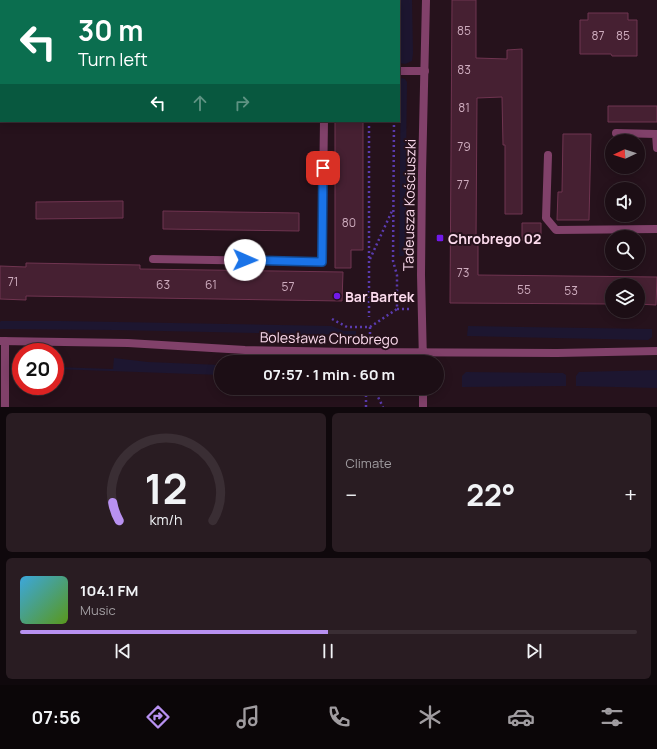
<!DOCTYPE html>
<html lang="en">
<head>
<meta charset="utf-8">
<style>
  :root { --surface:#1c0e15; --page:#291c22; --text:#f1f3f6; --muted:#a09ca0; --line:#3a2e34; --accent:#b891f1 }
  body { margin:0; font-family:Manrope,sans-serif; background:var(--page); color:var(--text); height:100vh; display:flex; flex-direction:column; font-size:15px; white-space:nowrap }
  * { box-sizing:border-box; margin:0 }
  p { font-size:13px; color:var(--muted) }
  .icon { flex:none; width:22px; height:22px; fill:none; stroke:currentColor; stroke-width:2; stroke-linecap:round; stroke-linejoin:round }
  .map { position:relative; height:407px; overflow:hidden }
  .drawer { display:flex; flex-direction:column; gap:6px; padding:6px; background:#0f080c; flex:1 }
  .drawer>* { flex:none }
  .top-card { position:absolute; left:0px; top:0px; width:400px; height:122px; box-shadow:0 2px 10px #0003,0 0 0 1px var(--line); background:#0b6e4f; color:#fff; overflow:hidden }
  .needle { width:26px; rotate:266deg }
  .tools { position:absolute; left:605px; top:134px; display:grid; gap:8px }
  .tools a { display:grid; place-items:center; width:40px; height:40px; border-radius:50%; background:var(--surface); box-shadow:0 2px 10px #0003,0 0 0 1px var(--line); font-size:20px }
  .speed { position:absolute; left:12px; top:343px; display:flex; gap:8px; font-size:20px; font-weight:700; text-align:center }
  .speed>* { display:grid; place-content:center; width:52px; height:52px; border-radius:50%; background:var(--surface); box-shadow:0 2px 10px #0003,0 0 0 1px var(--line); line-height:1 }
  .speed .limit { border:6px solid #d22; background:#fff; color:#111 }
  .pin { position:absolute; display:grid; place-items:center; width:34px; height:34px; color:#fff; margin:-17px; border-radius:8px; box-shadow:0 2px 6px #0006 }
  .me { position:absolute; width:44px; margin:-22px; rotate:91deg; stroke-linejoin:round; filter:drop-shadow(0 0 3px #0008) }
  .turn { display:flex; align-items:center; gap:14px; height:84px; padding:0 12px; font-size:18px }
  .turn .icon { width:52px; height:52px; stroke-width:2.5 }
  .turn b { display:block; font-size:28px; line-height:34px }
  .lanes { display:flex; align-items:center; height:38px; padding:0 12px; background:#0003; justify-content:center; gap:20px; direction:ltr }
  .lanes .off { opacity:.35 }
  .big { font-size:30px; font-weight:700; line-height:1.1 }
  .drawer .tile { flex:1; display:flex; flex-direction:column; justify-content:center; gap:6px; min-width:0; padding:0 14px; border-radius:6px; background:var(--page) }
  .drawer .dial { align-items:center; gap:0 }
  .dial svg { height:104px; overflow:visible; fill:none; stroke:var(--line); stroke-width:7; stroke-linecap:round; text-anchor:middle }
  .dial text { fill:var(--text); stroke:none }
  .song { display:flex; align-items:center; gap:12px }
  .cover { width:48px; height:48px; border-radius:6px; background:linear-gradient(135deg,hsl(200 70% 55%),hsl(90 70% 35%)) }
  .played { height:4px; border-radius:2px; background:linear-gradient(90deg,var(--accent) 50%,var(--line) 50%) }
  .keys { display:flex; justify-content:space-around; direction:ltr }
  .heat { display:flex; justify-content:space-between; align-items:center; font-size:22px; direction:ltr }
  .drawer .tiles { flex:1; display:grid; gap:6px; grid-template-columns:1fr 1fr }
  .tile:last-child { grid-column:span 2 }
  .trip { position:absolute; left:214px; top:355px; width:230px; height:40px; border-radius:20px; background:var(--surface); box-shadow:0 2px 10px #0003,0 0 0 1px var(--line); font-weight:700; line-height:40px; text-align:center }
  .menu { display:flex; height:64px; justify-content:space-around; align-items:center; background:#0b0608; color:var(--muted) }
  .menu .icon { width:28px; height:28px }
  .menu .current { color:var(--accent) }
  .menu b { font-size:18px; color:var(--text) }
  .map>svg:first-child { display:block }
  .green { fill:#1d1630 }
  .building { fill:#462032; stroke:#6f3450 }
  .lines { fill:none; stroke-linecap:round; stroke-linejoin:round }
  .path { stroke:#5a3baf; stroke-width:2.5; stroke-dasharray:2 3; stroke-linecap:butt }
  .service { stroke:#81416a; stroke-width:8 }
  .minor { stroke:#81416a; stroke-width:8 }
  .tertiary { stroke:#81416a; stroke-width:8 }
  .route-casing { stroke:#114b97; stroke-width:10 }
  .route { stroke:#1a73e8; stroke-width:7 }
  .poi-dot { fill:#7219ea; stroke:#26121c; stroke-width:1.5 }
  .labels { text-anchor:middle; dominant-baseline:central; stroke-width:4; stroke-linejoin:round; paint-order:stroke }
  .number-label { font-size:12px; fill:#ceacbe }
  .street-label { font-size:14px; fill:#fcdbed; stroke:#26121c }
  .poi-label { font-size:14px; font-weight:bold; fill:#fcdbed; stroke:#26121c; text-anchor:start }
</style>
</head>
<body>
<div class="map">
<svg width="657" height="407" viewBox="0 0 657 407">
  <rect width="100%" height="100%" fill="#26121c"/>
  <path class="green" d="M401,0H412L413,53L412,61L405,64L400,63Z
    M401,78L405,79L407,82C406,139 406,196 406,253L403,256H399Z
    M1,321H61L332,326L344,331H356V335L116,330L0,329V322Z
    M468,326L652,329V337L648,340L467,336Z
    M114,358L148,362L221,365V375L55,369V367L113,369Z
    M657,370V388L576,386V376L579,372Z
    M466,372L563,373L566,375V386L462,387V376Z"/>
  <path class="building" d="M452,0H476V58L507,59V50L522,49V214H505V145H503L502,97L477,98L476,241L478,242V275L657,277L656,305L638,304V285H612V304L450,303Z
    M588,13H628V20H637V56H612L611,54H580V20H588Z
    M608,106H657V122H608Z
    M335,121H363V250H351V268H335Z
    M563,134H591L589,220H557L558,192H562Z
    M123,201V218L36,219V202Z
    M163,211L299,213V231L163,229Z
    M522,223H541V240H522Z
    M26,263L140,265V269L343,272L342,301L26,296V300L0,299V266L26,267Z"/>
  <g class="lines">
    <path class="path" d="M369,1V0
      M394,1V0
      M369,121V317
      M370,259L392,211
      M397,309H409
      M332,319L347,327H370L397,309V275L393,261L394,121
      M370,327V337
      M375,388L377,395L383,407
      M366,395V407"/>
    <path class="service" d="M325,1V0
      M153,259L322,262L324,121
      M5,341V407"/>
    <path class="minor" d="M0,69H1
      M399,71H425
      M616,133L656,134L657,148
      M548,155L546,218L556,230L657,229"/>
    <path class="tertiary" d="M0,341L128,343L245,350L350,352L557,353L657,351
      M423,362L421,275L422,173L426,0
      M423,388V407"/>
  </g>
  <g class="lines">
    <g class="route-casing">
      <path id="route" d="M245,260L322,262L323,168"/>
    </g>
    <use href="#route" class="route"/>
  </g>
  <g class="poi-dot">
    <rect x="436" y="234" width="8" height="8" rx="2"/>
    <circle cx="337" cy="296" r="4"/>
  </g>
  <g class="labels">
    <g class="number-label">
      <text x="464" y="30">85</text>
      <text x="598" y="35">87</text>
      <text x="623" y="35">85</text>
      <text x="464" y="69">83</text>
      <text x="464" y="107">81</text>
      <text x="464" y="146">79</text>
      <text x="463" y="184">77</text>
      <text x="349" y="222">80</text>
      <text x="463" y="272">73</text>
      <text x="13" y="281">71</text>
      <text x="163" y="284">63</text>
      <text x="211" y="284">61</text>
      <text x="288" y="286">57</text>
      <text x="524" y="289">55</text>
      <text x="571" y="290">53</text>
    </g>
    <g class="street-label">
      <text transform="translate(409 205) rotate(-89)">Tadeusza Kościuszki</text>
      <text transform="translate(329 338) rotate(1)">Bolesława Chrobrego</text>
    </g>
    <g class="poi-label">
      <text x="448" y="238">Chrobrego 02</text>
      <text x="345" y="296">Bar Bartek</text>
    </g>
  </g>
</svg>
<div class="tools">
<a><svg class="needle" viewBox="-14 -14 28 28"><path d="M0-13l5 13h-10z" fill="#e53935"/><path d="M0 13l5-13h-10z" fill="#a09ca0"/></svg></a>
<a><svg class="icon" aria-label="sound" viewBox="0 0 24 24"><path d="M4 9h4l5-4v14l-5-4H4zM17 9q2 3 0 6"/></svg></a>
<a><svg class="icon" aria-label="search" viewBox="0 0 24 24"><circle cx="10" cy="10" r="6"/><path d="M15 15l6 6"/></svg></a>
<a><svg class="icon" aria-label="layers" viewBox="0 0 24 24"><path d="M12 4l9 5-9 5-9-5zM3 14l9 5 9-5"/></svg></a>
</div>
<div class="speed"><div class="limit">20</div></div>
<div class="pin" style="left:323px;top:168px;background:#d93025"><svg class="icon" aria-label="arrive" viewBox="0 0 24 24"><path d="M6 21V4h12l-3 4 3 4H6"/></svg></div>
<svg class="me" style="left:245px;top:260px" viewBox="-20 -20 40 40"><circle r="19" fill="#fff"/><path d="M0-13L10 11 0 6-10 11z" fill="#1a73e8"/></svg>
<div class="trip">07:57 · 1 min · 60 m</div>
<div class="top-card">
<div class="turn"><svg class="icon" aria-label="left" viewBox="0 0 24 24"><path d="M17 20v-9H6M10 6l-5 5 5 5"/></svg><div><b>30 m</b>Turn left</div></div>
<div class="lanes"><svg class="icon" aria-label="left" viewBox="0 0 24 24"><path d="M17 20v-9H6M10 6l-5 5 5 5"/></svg><svg class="icon off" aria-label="ahead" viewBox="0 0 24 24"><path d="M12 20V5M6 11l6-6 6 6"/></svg><svg class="icon off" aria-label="right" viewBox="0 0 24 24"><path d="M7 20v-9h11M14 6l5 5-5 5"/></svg></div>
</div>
</div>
<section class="drawer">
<div class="tiles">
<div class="tile dial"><svg viewBox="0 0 100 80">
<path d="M14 69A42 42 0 1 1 86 69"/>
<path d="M14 69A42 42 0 0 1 9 55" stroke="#b891f1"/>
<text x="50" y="56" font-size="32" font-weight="700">12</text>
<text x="50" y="72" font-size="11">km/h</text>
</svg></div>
<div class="tile"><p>Climate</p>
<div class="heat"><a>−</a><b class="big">22°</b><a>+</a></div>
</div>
<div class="tile">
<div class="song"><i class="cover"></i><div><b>104.1 FM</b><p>Music</p></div></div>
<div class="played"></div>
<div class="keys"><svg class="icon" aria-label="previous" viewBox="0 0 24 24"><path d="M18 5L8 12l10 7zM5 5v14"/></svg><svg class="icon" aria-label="pause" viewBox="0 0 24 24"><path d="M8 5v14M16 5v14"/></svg><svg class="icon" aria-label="next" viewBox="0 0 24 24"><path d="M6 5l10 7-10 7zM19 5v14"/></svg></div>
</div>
</div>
</section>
<nav class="menu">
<b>07:56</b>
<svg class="icon current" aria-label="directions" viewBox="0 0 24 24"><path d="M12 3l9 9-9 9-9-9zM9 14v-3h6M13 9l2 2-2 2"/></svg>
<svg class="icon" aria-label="music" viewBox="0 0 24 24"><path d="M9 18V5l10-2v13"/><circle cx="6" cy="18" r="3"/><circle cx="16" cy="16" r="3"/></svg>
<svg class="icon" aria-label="phone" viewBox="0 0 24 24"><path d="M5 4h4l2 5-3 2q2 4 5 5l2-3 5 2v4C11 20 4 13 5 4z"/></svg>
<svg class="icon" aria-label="climate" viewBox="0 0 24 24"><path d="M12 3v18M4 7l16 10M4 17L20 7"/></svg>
<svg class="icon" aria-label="car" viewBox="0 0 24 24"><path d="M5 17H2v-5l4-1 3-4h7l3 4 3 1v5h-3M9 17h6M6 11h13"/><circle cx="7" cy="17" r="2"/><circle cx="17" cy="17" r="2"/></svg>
<svg class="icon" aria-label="filters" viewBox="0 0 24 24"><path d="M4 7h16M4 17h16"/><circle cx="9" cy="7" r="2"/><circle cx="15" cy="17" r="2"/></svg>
</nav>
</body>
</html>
